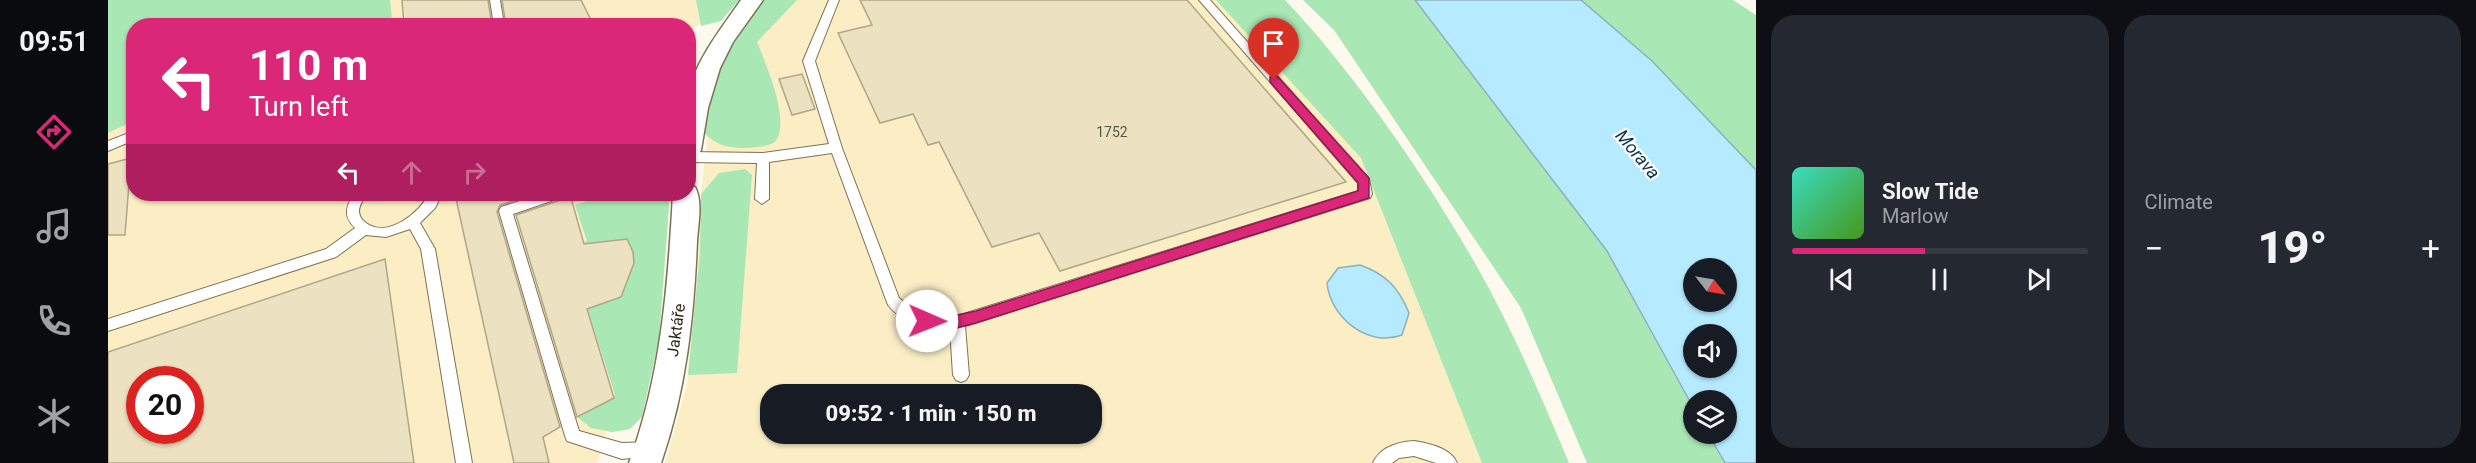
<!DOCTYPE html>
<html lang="en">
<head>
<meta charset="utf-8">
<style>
  :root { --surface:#171b24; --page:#242831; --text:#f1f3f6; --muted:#9ea1a6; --line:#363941; --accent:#db2777 }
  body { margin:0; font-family:Roboto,sans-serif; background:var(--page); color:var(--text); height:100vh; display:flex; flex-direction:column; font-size:22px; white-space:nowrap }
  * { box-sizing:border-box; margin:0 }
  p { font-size:20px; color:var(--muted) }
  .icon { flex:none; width:33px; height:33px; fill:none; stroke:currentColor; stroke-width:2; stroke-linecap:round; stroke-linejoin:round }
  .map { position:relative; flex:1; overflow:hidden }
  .drawer { display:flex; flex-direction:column; gap:15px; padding:15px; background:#0d0f14; width:720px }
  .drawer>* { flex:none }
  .top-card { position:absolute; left:18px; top:18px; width:570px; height:183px; border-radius:24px; box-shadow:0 2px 4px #0004; background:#db2777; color:#fff; overflow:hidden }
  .needle { width:39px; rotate:121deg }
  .fabs { position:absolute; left:1575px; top:258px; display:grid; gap:12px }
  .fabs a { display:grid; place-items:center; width:54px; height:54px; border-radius:50%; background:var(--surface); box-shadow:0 2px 4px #0004; font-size:30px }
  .speed { position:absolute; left:18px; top:366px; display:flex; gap:12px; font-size:30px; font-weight:700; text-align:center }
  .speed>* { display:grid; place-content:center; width:78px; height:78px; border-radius:50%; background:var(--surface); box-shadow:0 2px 4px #0004; line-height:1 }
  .speed .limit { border:9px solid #d22; background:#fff; color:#111 }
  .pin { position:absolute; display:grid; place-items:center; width:51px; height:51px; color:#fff; margin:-62px -26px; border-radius:50% 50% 50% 0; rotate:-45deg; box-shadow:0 0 6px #0007 }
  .pin .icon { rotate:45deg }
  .me { position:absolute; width:66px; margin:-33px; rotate:91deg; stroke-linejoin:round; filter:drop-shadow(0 0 4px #0008) }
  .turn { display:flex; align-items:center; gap:21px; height:126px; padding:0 24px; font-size:27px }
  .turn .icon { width:78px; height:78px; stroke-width:2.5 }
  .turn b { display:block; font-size:42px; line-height:51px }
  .lanes { display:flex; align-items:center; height:57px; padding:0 24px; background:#0003; justify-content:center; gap:30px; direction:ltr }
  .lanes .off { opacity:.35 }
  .big { font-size:45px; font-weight:800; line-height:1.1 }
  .drawer .tile { flex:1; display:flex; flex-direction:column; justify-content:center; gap:9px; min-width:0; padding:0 21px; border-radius:24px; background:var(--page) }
  .song { display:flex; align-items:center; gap:18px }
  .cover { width:72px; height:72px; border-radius:9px; background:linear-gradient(135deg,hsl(170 70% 55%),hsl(100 70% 35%)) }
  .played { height:6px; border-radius:3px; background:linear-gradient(90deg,var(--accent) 45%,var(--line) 45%) }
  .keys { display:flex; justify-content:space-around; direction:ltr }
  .heat { display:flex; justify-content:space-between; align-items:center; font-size:33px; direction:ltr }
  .drawer .tiles { flex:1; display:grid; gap:15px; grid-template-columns:repeat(2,1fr) }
  .trip { position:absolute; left:652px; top:384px; width:342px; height:60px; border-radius:24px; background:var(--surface); box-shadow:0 2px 4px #0004; font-weight:800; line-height:60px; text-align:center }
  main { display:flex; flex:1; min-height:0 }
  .menu { display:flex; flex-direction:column; width:108px; justify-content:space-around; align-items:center; background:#090b0e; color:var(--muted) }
  .menu .icon { width:42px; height:42px }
  .menu .active { color:var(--accent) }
  .menu b { font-size:27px; color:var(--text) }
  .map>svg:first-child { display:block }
  .built { fill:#fbeec5; fill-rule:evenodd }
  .green { fill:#a9e7b4 }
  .water { fill:#b5eaff; stroke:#8cb0ba; stroke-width:1.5; fill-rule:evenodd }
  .building { fill:#ece1c0; stroke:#b0a687; stroke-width:1.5; fill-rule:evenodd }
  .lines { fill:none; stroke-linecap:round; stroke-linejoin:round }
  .lane-casing { stroke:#7c7254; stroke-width:2 }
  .street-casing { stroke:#7c7254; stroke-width:3 }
  .lane { fill:#fff; fill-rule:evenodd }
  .street { fill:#fff; fill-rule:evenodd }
  .route { fill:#db2777; stroke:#8e194d; stroke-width:1.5 }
  .labels { text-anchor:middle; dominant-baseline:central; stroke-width:4.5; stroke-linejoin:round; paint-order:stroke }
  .number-label { font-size:14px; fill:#5b5644 }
  .street-label { font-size:16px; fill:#2b271a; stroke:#fff }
  .water-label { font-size:18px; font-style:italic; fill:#063442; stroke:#fff }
</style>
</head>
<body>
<main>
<nav class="menu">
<b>09:51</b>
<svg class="icon active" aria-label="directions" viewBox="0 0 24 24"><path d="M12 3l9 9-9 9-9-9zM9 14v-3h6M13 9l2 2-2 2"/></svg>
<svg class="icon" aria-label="music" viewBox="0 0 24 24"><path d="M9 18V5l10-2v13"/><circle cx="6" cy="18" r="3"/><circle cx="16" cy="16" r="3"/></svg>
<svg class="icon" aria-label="phone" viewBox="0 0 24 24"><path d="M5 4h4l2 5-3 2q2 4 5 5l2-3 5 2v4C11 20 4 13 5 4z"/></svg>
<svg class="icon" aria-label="climate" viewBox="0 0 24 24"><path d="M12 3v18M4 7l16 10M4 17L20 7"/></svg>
</nav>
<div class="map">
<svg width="1648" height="463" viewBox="0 0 1648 463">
  <rect width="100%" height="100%" fill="#fdf9ec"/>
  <path class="built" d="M282,0H588L593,23L581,31L580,26H267L284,19Z
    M656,0H1175L1213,39L1312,175L1369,266L1407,341L1461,463H557L579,385L593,194L601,124L632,33ZM663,394H984V434H663Z
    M25,121L26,194H531L507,402L489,463H0V133ZM32,380H82V430H32Z"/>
  <path class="green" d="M0,0H282L284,19L267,26H26L25,121L0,133Z
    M588,0H631L613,21L593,26Z
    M656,0H689L649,42C658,64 681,117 669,139C665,147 646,147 639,148C621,148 610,146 597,134V120L617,55Z
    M1108,0H1177C1248,75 1317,176 1368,265C1404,328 1433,396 1461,463H1374L1253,158Z
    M1195,0H1307L1498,250L1585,408L1586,434H1599L1616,463H1479L1413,308L1226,30Z
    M1473,0H1625L1648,15V170L1544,61Z
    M637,169L644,175L629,373L580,375L592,252L593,194L611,173Z
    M503,194H562L551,339L534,417L522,429L504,432L483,428L468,416L507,395L460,248L479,241L467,205Z"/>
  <path class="water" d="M1307,0H1473L1544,61L1648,170V463H1617L1600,434H1618V400H1586L1585,407L1499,251ZM1586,268H1618V302H1586ZM1586,334H1618V368H1586Z
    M1252,265C1278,274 1291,288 1301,313L1294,335C1260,348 1222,317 1219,283L1230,268Z"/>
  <path class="building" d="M294,0H380L383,19L391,25L397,19L394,0H473L486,26H296Z
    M752,0H1079L1238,182L952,271L931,233L884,247L831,142L820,145L805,114L772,123L730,33L764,25Z
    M694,74L707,109L684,115L671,79Z
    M23,158L17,235H0V164Z
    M347,194H428L392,205L389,212L452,427L435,437L441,463H406Z
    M456,194H462L476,244L519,239L525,252L526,263L513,297L479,309L506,398L469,417L408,215L453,200Z
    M277,259L306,463H0V352ZM32,380H82V430H32Z"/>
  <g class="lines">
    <g class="lane-casing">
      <path id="lane" d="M382,0H392L395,19L394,21L390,23L385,19Z
        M721,0H731L707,61L734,148L791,298L809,312L849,316L1250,191V183L1091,0H1102L1261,179L1264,194L1262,198L857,326L861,375L858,380L853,382L848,380L845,375L842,328C818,328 796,325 780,305L724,153L661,162V199L654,204L647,199L649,163L580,162V152L655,153L721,144L695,61Z
        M26,131V140L0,151V141Z
        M245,194H259C256,199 251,205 251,211C251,216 254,220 258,223C280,239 312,212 321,194H334L327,208L312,223L327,249L364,463H348L313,249L302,229L278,237L258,235L228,257L0,331V319L218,249L247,228C235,216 238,208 245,194Z
        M434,194H454L452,198L405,214L471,431L514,443L543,442L549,445L551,450L549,455L514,459L459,441L457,436L391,211L393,207Z
        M1306,441C1320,443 1343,448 1349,463H1328L1306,456L1291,458L1284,463H1265C1272,447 1290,442 1306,441Z"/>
    </g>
    <g class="street-casing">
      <path id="street" d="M633,0H655L625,42L612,68L600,108L593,150L589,156L580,159V91C592,55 612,30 633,0Z
        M580,185L587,187C595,201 590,225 589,241C586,317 578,391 553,463H521C553,376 560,286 565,194H580Z"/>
    </g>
    <use href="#lane" class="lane"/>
    <use href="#street" class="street"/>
  </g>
  <path class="route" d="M1166,75L1170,77L1261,178V198L868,323L849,328L814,326L812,321L814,317L849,315L868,311L1250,191V183L1162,82V77Z"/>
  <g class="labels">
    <g class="number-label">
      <text x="1004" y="132">1752</text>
    </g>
    <g class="street-label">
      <text transform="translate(568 330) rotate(-82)">Jaktáře</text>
    </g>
    <g class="water-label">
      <text transform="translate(1530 154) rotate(50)">Morava</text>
    </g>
  </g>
</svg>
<div class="fabs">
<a><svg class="needle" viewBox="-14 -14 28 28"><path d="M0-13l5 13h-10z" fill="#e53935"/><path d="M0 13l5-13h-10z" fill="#9ea1a6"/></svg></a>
<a><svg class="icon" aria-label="sound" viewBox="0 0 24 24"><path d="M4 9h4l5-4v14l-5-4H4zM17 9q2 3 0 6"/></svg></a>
<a><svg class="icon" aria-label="layers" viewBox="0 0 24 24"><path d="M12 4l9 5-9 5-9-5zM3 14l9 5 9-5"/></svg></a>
</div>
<div class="speed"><div class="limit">20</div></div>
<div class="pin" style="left:1166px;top:80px;background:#d93025"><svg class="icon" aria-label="arrive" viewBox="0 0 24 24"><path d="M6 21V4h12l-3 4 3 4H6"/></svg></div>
<svg class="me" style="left:819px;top:321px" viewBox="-20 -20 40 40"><circle r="19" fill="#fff"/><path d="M0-13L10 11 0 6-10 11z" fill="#db2777"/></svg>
<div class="trip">09:52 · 1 min · 150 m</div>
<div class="top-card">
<div class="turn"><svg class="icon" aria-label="left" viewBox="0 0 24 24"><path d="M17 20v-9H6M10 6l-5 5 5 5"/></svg><div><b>110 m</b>Turn left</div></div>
<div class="lanes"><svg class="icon" aria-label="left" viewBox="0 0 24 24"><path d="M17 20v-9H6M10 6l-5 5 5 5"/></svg><svg class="icon off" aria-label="ahead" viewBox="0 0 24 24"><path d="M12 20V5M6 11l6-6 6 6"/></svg><svg class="icon off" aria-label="right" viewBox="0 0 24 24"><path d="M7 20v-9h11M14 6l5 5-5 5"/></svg></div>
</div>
</div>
<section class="drawer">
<div class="tiles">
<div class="tile">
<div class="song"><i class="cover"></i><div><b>Slow Tide</b><p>Marlow</p></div></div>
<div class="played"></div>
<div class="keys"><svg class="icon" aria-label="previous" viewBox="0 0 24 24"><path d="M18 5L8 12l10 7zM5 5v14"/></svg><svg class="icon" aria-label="pause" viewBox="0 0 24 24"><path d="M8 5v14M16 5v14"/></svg><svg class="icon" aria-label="next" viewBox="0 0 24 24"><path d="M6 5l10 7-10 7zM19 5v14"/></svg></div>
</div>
<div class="tile"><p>Climate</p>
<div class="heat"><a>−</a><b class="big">19°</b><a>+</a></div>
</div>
</div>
</section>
</main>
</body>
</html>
